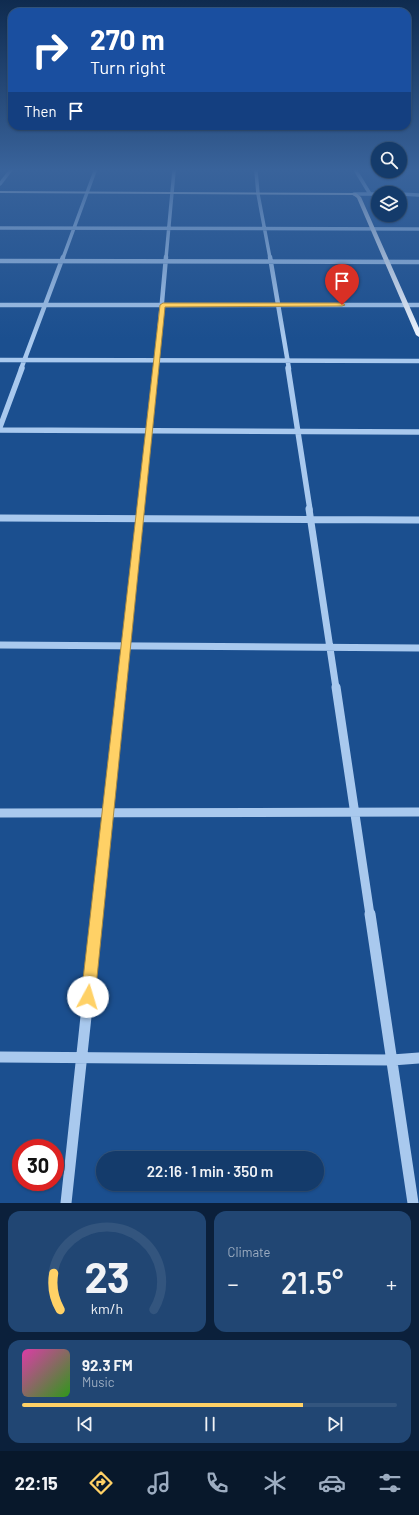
<!DOCTYPE html>
<html lang="en">
<head>
<meta charset="utf-8">
<style>
  :root { --surface:#143b6b; --page:#214673; --text:#f1f3f6; --muted:#9dadc1; --line:#33557e; --accent:#ffd166 }
  body { margin:0; font-family:Barlow,sans-serif; background:var(--page); color:var(--text); height:100vh; display:flex; flex-direction:column; font-size:15px; white-space:nowrap }
  * { box-sizing:border-box; margin:0 }
  p { font-size:13px; color:var(--muted) }
  .icon { flex:none; width:22px; height:22px; fill:none; stroke:currentColor; stroke-width:2; stroke-linecap:round; stroke-linejoin:round }
  .map { position:relative; height:1203px; overflow:hidden }
  .panel { display:flex; flex-direction:column; gap:8px; padding:8px; background:#0b203b; flex:1 }
  .panel>* { flex:none }
  .top-card { position:absolute; left:8px; top:8px; width:403px; height:122px; border-radius:12px; box-shadow:0 1px 3px #0004,0 0 0 1px var(--line); background:#1a4fa0; color:#fff; overflow:hidden }
  .buttons { position:absolute; left:371px; top:142px; display:grid; gap:8px }
  .buttons a { display:grid; place-items:center; width:36px; height:36px; border-radius:50%; background:var(--surface); box-shadow:0 1px 3px #0004,0 0 0 1px var(--line); font-size:20px }
  .speed { position:absolute; left:12px; top:1139px; display:flex; gap:8px; font-size:20px; font-weight:700; text-align:center }
  .speed>* { display:grid; place-content:center; width:52px; height:52px; border-radius:50%; background:var(--surface); box-shadow:0 1px 3px #0004,0 0 0 1px var(--line); line-height:1 }
  .speed .limit { border:6px solid #d22; background:#fff; color:#111 }
  .pin { position:absolute; display:grid; place-items:center; width:34px; height:34px; color:#fff; margin:-41px -17px; border-radius:50% 50% 50% 0; rotate:-45deg; box-shadow:0 0 4px #0007 }
  .pin .icon { rotate:45deg }
  .me { position:absolute; width:44px; margin:-22px; rotate:6deg; stroke-linejoin:round; filter:drop-shadow(0 0 3px #0008) }
  .turn { display:flex; align-items:center; gap:14px; height:84px; padding:0 16px; font-size:18px }
  .turn .icon { width:52px; height:52px; stroke-width:2.5 }
  .turn b { display:block; font-size:28px; line-height:34px }
  .then { display:flex; align-items:center; height:38px; padding:0 16px; background:#0003; gap:8px; font-size:15px }
  .big { font-size:30px; font-weight:600; line-height:1.1 }
  .panel .tile { flex:1; display:flex; flex-direction:column; justify-content:center; gap:6px; min-width:0; padding:0 14px; border-radius:12px; background:var(--page) }
  .panel .dial { align-items:center; gap:0 }
  .dial svg { height:104px; overflow:visible; fill:none; stroke:var(--line); stroke-width:7; stroke-linecap:round; text-anchor:middle }
  .dial text { fill:var(--text); stroke:none }
  .song { display:flex; align-items:center; gap:12px }
  .cover { width:48px; height:48px; border-radius:6px; background:linear-gradient(135deg,hsl(320 70% 55%),hsl(110 70% 35%)) }
  .played { height:4px; border-radius:2px; background:linear-gradient(90deg,var(--accent) 75%,var(--line) 75%) }
  .keys { display:flex; justify-content:space-around; direction:ltr }
  .heat { display:flex; justify-content:space-between; align-items:center; font-size:22px; direction:ltr }
  .panel .tiles { flex:1; display:grid; gap:8px; grid-template-columns:1fr 1fr }
  .tile:last-child { grid-column:span 2 }
  .trip { position:absolute; left:96px; top:1151px; width:228px; height:40px; border-radius:20px; background:var(--surface); box-shadow:0 1px 3px #0004,0 0 0 1px var(--line); font-weight:600; line-height:40px; text-align:center }
  .menu { display:flex; height:64px; justify-content:space-around; align-items:center; background:#08182b; color:var(--muted) }
  .menu .icon { width:28px; height:28px }
  .menu .current { color:var(--accent) }
  .menu b { font-size:18px; color:var(--text) }
  .map>svg:first-child { display:block }
  .lines { fill:none; stroke-linecap:round; stroke-linejoin:round }
  .minor-far5 { stroke:#a9c9ee; stroke-width:3.5 }
  .minor-far4 { stroke:#a9c9ee; stroke-width:4.5 }
  .minor-far3 { stroke:#a9c9ee; stroke-width:5.5 }
  .minor-far2 { stroke:#a9c9ee; stroke-width:7 }
  .minor-far1 { stroke:#a9c9ee; stroke-width:9 }
  .minor { stroke:#a9c9ee; stroke-width:11 }
  .major { fill:#f0f6ff; fill-rule:evenodd }
  .route { fill:#ffd166; stroke:#a68842 }
</style>
</head>
<body>
<div class="map">
<svg width="419" height="1203" viewBox="0 0 419 1203">
  <rect width="100%" height="100%" fill="#1b4f8f"/>
  <g class="lines">
    <path class="minor-far5" d="M256,171L258,194L270,258
      M356,171L370,194
      M0,184L10,171
      M354,194H378
      M400,194L419,195
      M0,228L419,229
      M63,258L95,171
      M166,258L174,171"/>
    <path class="minor-far4" d="M270,257L289,369
      M0,261L419,262
      M0,305H419
      M0,360L419,361
      M21,369L63,257
      M156,369L166,257"/>
    <path class="minor-far3" d="M288,368L310,510
      M0,427L22,368
      M0,430L419,432
      M141,510L156,368"/>
    <path class="minor-far2" d="M309,509L336,688
      M0,518L419,520
      M0,645L419,648
      M122,688L141,509"/>
    <path class="minor-far1" d="M336,687L370,915
      M0,813L419,812
      M97,915L122,687"/>
    <path class="minor" d="M370,914L413,1203
      M0,1057L392,1060L419,1058
      M66,1203L97,914"/>
    <path class="major" d="M0,191L356,193L361,197L419,328V337L416,335L357,198L353,195L0,193Z"/>
  </g>
  <linearGradient id="sky" x2="0" y2="1"><stop stop-color="#0f2b4f"/><stop offset="0.5" stop-color="#39639b"/><stop offset="1" stop-color="#39639b" stop-opacity="0"/></linearGradient>
  <rect width="419" height="339" fill="url(#sky)"/>
  <path class="route" d="M163,303H342L345,305L342,306L165,307L95,997L93,1002L88,1004L83,1002L81,997L160,305Z"/>
</svg>
<div class="buttons">
<a><svg class="icon" aria-label="search" viewBox="0 0 24 24"><circle cx="10" cy="10" r="6"/><path d="M15 15l6 6"/></svg></a>
<a><svg class="icon" aria-label="layers" viewBox="0 0 24 24"><path d="M12 4l9 5-9 5-9-5zM3 14l9 5 9-5"/></svg></a>
</div>
<div class="speed"><div class="limit">30</div></div>
<div class="pin" style="left:342px;top:305px;background:#d93025"><svg class="icon" aria-label="arrive" viewBox="0 0 24 24"><path d="M6 21V4h12l-3 4 3 4H6"/></svg></div>
<svg class="me" style="left:88px;top:997px" viewBox="-20 -20 40 40"><circle r="19" fill="#fff"/><path d="M0-13L10 11 0 6-10 11z" fill="#ffd166"/></svg>
<div class="trip">22:16 · 1 min · 350 m</div>
<div class="top-card">
<div class="turn"><svg class="icon" aria-label="right" viewBox="0 0 24 24"><path d="M7 20v-9h11M14 6l5 5-5 5"/></svg><div><b>270 m</b>Turn right</div></div>
<div class="then">Then<svg class="icon" aria-label="arrive" viewBox="0 0 24 24"><path d="M6 21V4h12l-3 4 3 4H6"/></svg></div>
</div>
</div>
<section class="panel">
<div class="tiles">
<div class="tile dial"><svg viewBox="0 0 100 80">
<path d="M14 69A42 42 0 1 1 86 69"/>
<path d="M14 69A42 42 0 0 1 9 41" stroke="#ffd166"/>
<text x="50" y="56" font-size="32" font-weight="700">23</text>
<text x="50" y="72" font-size="11">km/h</text>
</svg></div>
<div class="tile"><p>Climate</p>
<div class="heat"><a>−</a><b class="big">21.5°</b><a>+</a></div>
</div>
<div class="tile">
<div class="song"><i class="cover"></i><div><b>92.3 FM</b><p>Music</p></div></div>
<div class="played"></div>
<div class="keys"><svg class="icon" aria-label="previous" viewBox="0 0 24 24"><path d="M18 5L8 12l10 7zM5 5v14"/></svg><svg class="icon" aria-label="pause" viewBox="0 0 24 24"><path d="M8 5v14M16 5v14"/></svg><svg class="icon" aria-label="next" viewBox="0 0 24 24"><path d="M6 5l10 7-10 7zM19 5v14"/></svg></div>
</div>
</div>
</section>
<nav class="menu">
<b>22:15</b>
<svg class="icon current" aria-label="directions" viewBox="0 0 24 24"><path d="M12 3l9 9-9 9-9-9zM9 14v-3h6M13 9l2 2-2 2"/></svg>
<svg class="icon" aria-label="music" viewBox="0 0 24 24"><path d="M9 18V5l10-2v13"/><circle cx="6" cy="18" r="3"/><circle cx="16" cy="16" r="3"/></svg>
<svg class="icon" aria-label="phone" viewBox="0 0 24 24"><path d="M5 4h4l2 5-3 2q2 4 5 5l2-3 5 2v4C11 20 4 13 5 4z"/></svg>
<svg class="icon" aria-label="climate" viewBox="0 0 24 24"><path d="M12 3v18M4 7l16 10M4 17L20 7"/></svg>
<svg class="icon" aria-label="car" viewBox="0 0 24 24"><path d="M5 17H2v-5l4-1 3-4h7l3 4 3 1v5h-3M9 17h6M6 11h13"/><circle cx="7" cy="17" r="2"/><circle cx="17" cy="17" r="2"/></svg>
<svg class="icon" aria-label="filters" viewBox="0 0 24 24"><path d="M4 7h16M4 17h16"/><circle cx="9" cy="7" r="2"/><circle cx="15" cy="17" r="2"/></svg>
</nav>
</body>
</html>
